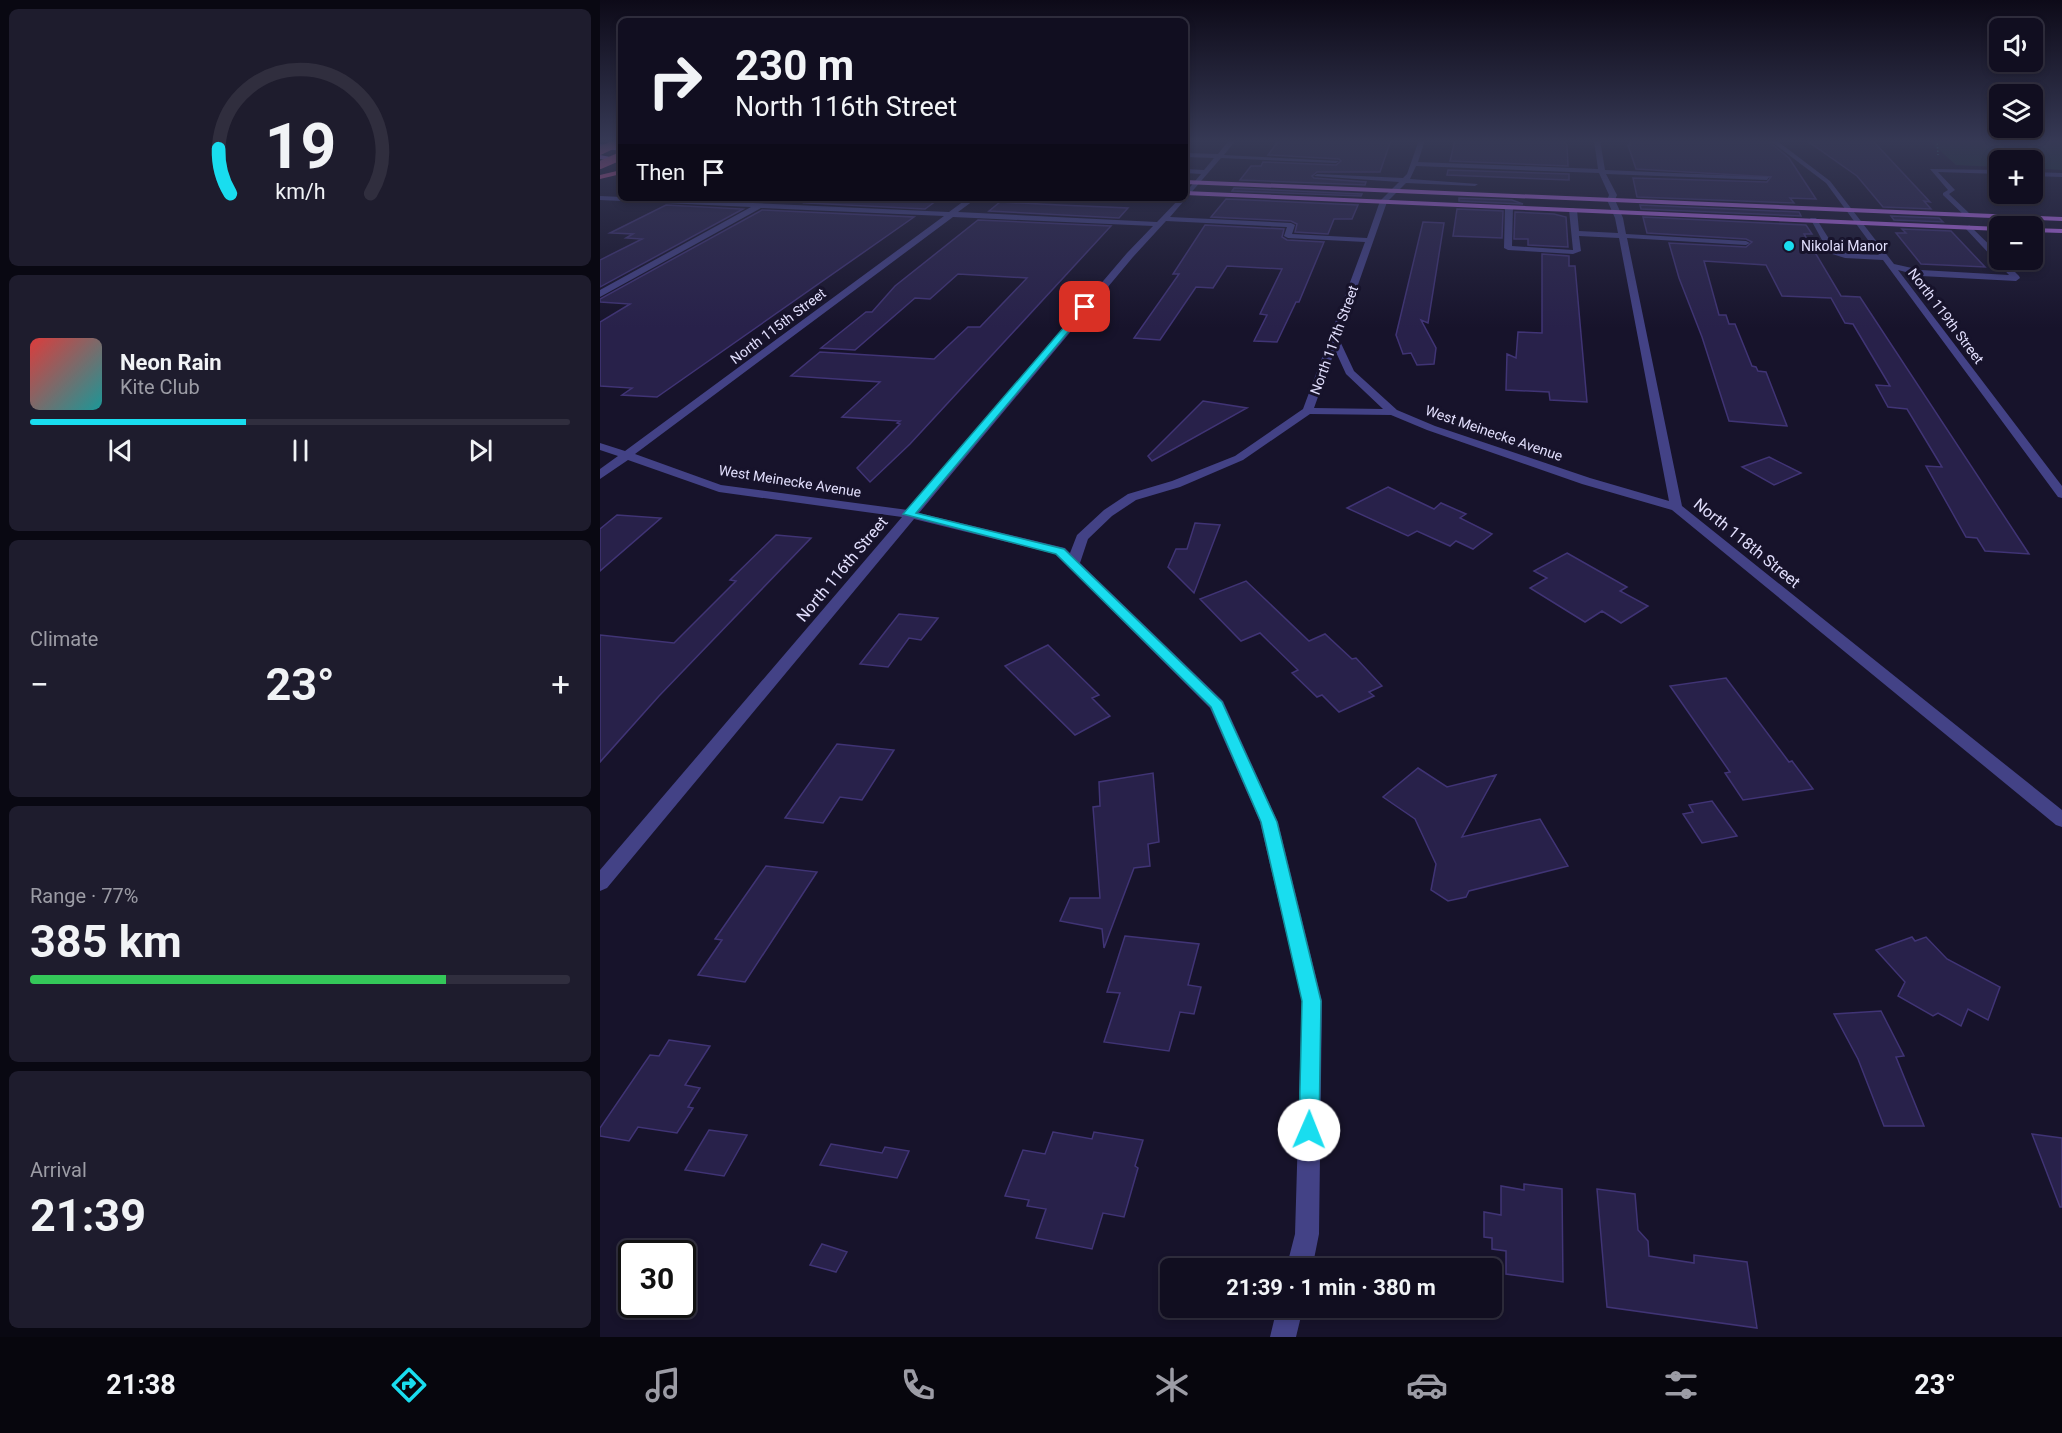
<!DOCTYPE html>
<html lang="en">
<head>
<meta charset="utf-8">
<style>
  :root { --surface:#110e20; --page:#1e1c2d; --text:#f1f3f6; --muted:#9c9ca5; --line:#302e3e; --accent:#19ddef }
  body { margin:0; font-family:Roboto,sans-serif; background:var(--page); color:var(--text); height:100vh; display:flex; flex-direction:column; font-size:22px; white-space:nowrap }
  * { box-sizing:border-box; margin:0 }
  p { font-size:20px; color:var(--muted) }
  .icon { flex:none; width:33px; height:33px; fill:none; stroke:currentColor; stroke-width:2; stroke-linecap:round; stroke-linejoin:round }
  .map { position:relative; flex:1; overflow:hidden }
  .side { display:flex; flex-direction:column; gap:9px; padding:9px; background:#090812; width:600px }
  .side>* { flex:none }
  .banner { position:absolute; left:18px; top:18px; width:570px; height:183px; border-radius:9px; box-shadow:0 3px 9px #0003,0 0 0 2px var(--line); background:#110e20; color:var(--text); overflow:hidden }
  .tools { position:absolute; left:1389px; top:18px; display:grid; gap:12px }
  .tools a { display:grid; place-items:center; width:54px; height:54px; border-radius:9px; background:var(--surface); box-shadow:0 3px 9px #0003,0 0 0 2px var(--line); font-size:30px }
  .speed { position:absolute; left:18px; top:1240px; display:flex; gap:12px; font-size:30px; font-weight:700; text-align:center }
  .speed>* { display:grid; place-content:center; width:78px; height:78px; border-radius:50%; background:var(--surface); box-shadow:0 3px 9px #0003,0 0 0 2px var(--line); line-height:1 }
  .speed .limit { border:3px solid #111; border-radius:9px; background:#fff; color:#111 }
  .pin { position:absolute; display:grid; place-items:center; width:51px; height:51px; color:#fff; margin:-26px; border-radius:12px; box-shadow:0 3px 9px #0006 }
  .me { position:absolute; width:66px; margin:-33px; rotate:1deg; stroke-linejoin:round; filter:drop-shadow(0 0 4px #0008) }
  .turn { display:flex; align-items:center; gap:21px; height:126px; padding:0 18px; font-size:27px }
  .turn .icon { width:78px; height:78px; stroke-width:2.5 }
  .turn b { display:block; font-size:42px; line-height:51px }
  .then { display:flex; align-items:center; height:57px; padding:0 18px; background:#0003; gap:12px; font-size:22px }
  .big { font-size:45px; font-weight:700; line-height:1.1 }
  .side .tile { flex:1; display:flex; flex-direction:column; justify-content:center; gap:9px; min-width:0; padding:0 21px; border-radius:9px; background:var(--page) }
  .side .dial { align-items:center; gap:0 }
  .dial svg { height:156px; overflow:visible; fill:none; stroke:var(--line); stroke-width:7; stroke-linecap:round; text-anchor:middle }
  .dial text { fill:var(--text); stroke:none }
  .song { display:flex; align-items:center; gap:18px }
  .cover { width:72px; height:72px; border-radius:9px; background:linear-gradient(135deg,hsl(0 70% 55%),hsl(180 70% 35%)) }
  .played { height:6px; border-radius:3px; background:linear-gradient(90deg,var(--accent) 40%,var(--line) 40%) }
  .keys { display:flex; justify-content:space-around; direction:ltr }
  .heat { display:flex; justify-content:space-between; align-items:center; font-size:33px; direction:ltr }
  .charge { height:9px; border-radius:4px; background:linear-gradient(90deg,#34c759 77%,var(--line) 0) }
  .trip { position:absolute; left:560px; top:1258px; width:342px; height:60px; border-radius:9px; background:var(--surface); box-shadow:0 3px 9px #0003,0 0 0 2px var(--line); font-weight:700; line-height:60px; text-align:center }
  .tab-bar { display:flex; height:96px; justify-content:space-around; align-items:center; background:#07060d; color:var(--muted) }
  .tab-bar .icon { width:42px; height:42px }
  .tab-bar .selected { color:var(--accent) }
  .tab-bar b { font-size:27px; color:var(--text) }
  main { display:flex; flex:1; min-height:0 }
  .map>svg:first-child { display:block }
  .green { fill:#173433 }
  .building { fill:#28214a; stroke:#403475; stroke-width:1.5 }
  .lines { fill:none; stroke-linecap:round; stroke-linejoin:round }
  .path { stroke:#3ab6ad; stroke-width:1.5; stroke-dasharray:1.5 2; stroke-linecap:butt }
  .minor { fill:#434286; fill-rule:evenodd }
  .major { fill:#c16ef5; fill-rule:evenodd }
  .highway { fill:#f463ab; fill-rule:evenodd }
  .highway-bridge { stroke:#f463ab; stroke-width:8 }
  .route { fill:#19ddef; stroke:#10909b; stroke-width:1.5 }
  .poi-dot { fill:#19ddef; stroke:#17132b; stroke-width:2 }
  .labels { text-anchor:middle; dominant-baseline:central; stroke-width:6; stroke-linejoin:round; paint-order:stroke }
  .far-poi-label { font-size:14px; fill:#e2dffd; stroke:#17132b; text-anchor:start }
  .far-street-label { font-size:14px; fill:#e2dffd; stroke:#17132b }
  .street-label { font-size:16px; fill:#e2dffd; stroke:#17132b }
</style>
</head>
<body>
<main>
<section class="side">
<div class="tile dial"><svg viewBox="0 0 100 80">
<path d="M14 69A42 42 0 1 1 86 69"/>
<path d="M14 69A42 42 0 0 1 8 46" stroke="#19ddef"/>
<text x="50" y="56" font-size="32" font-weight="700">19</text>
<text x="50" y="72" font-size="11">km/h</text>
</svg></div>
<div class="tile">
<div class="song"><i class="cover"></i><div><b>Neon Rain</b><p>Kite Club</p></div></div>
<div class="played"></div>
<div class="keys"><svg class="icon" aria-label="previous" viewBox="0 0 24 24"><path d="M18 5L8 12l10 7zM5 5v14"/></svg><svg class="icon" aria-label="pause" viewBox="0 0 24 24"><path d="M8 5v14M16 5v14"/></svg><svg class="icon" aria-label="next" viewBox="0 0 24 24"><path d="M6 5l10 7-10 7zM19 5v14"/></svg></div>
</div>
<div class="tile"><p>Climate</p>
<div class="heat"><a>−</a><b class="big">23°</b><a>+</a></div>
</div>
<div class="tile"><p>Range · 77%</p><b class="big">385 km</b><div class="charge"></div></div>
<div class="tile"><p>Arrival</p><b class="big">21:39</b></div>
</section>
<div class="map">
<svg width="1462" height="1337" viewBox="0 0 1462 1337">
  <rect width="100%" height="100%" fill="#17132b"/>
  <path class="green" d="M1328,140H1462V170L1433,168L1432,160H1400L1399,167L1356,165Z"/>
  <path class="building" d="M679,140H791L780,172H717L712,176L714,178L766,182L765,185L640,180L651,166H661L663,162L736,165L741,161L739,159L668,155Z
    M855,140L963,141L967,145L968,166L850,161Z
    M1030,140H1167L1189,158L1216,199L1190,198L1194,203L1037,197L1033,178L1167,182L1171,177L1036,169L1028,145H1030Z
    M1206,140L1273,141L1330,202L1324,201L1331,209L1283,207L1257,176Z
    M848,170L969,174V180L847,175Z
    M634,188L762,194L761,196L632,191Z
    M237,198H340L325,209L205,203L211,200L232,201Z
    M859,198L912,200L923,204L859,201Z
    M626,199L758,205L752,219H734L728,234L695,232L697,224L691,221L611,217Z
    M400,202L460,205L528,208L519,218L389,211Z
    M66,205L143,209L0,287V260L42,239L26,238L33,234L10,233Z
    M1040,205L1199,212L1201,216L1041,209Z
    M857,209L903,211L902,238L853,236Z
    M162,210L314,217L57,397L22,395L32,388L0,386V322L30,304L0,302V299Z
    M915,212L954,214L966,217L968,247L928,245V239H914Z
    M1291,216L1339,218L1343,222L1294,220Z
    M1043,217L1206,225L1212,234H1204L1241,296L1260,297L1429,554L1385,551L1377,538L1366,537L1326,466L1342,467L1307,409L1288,407L1276,385L1290,386L1253,324L1245,323L1231,298L1182,296L1166,265L1104,261L1119,315H1126L1129,324H1135L1152,366L1156,367L1158,371L1166,372L1187,426L1129,421L1102,337L1079,278L1069,243L1146,247L1152,242L1146,239L1047,233Z
    M378,220L511,226L310,444L270,482L257,468L300,424L297,423L300,421L242,417L280,382L191,376L220,352L334,359L368,327H380L427,278L358,274L330,299L315,298L255,350L221,348L266,312H272L295,286Z
    M823,222L844,223L828,323L821,320L836,348L834,364L817,365L811,353L803,354L796,335Z
    M605,225L684,229L682,237L687,240L724,242L699,302H696L677,342L654,341L667,315L660,314L682,269L627,266L613,288L596,287L560,340L534,338L579,274H573Z
    M1302,229L1351,231L1385,267L1321,264L1296,233H1306Z
    M942,254L969,256V266H975L987,402L950,400L949,392L906,390L907,354L916,358L918,332L942,333Z
    M603,401L647,408L552,461L548,456Z
    M1169,457L1201,473L1174,485L1142,467Z
    M788,487L834,509L841,503L866,514L860,518L892,534L873,549L856,541L850,546L817,531L808,536L747,508Z
    M17,515L61,518L0,571V529Z
    M595,523L620,525L594,593L568,567L576,549H587Z
    M176,535L211,538L59,696L0,762V635L74,643L136,581L130,580Z
    M967,553L1027,587L1020,591L1048,606L1021,623L1002,611L985,622L930,588L947,578L934,571Z
    M646,581L709,641L725,634L752,659L756,658L782,686L769,692L774,696L739,712L722,695L717,697L692,673L698,670L660,633L641,641L600,599Z
    M299,614L338,618L321,640L309,638L288,667L260,664Z
    M448,645L499,695L492,698L510,716L475,735L405,666Z
    M1126,678L1189,762L1192,761L1213,789L1143,800L1125,773L1130,772L1070,686Z
    M237,744L294,750L262,800L240,797L223,823L185,818Z
    M818,768L847,787L896,775L862,837L940,819L968,866L869,891L866,897L848,901L831,890L836,864L815,819L783,797Z
    M553,773L559,842L548,844L550,866L534,868L504,948L502,929L460,921L470,898H500L493,807L500,806L499,782Z
    M1112,801L1137,836L1102,843L1083,814L1093,812L1089,805Z
    M166,866L217,872L145,982L98,975L122,940L115,939Z
    M525,936L599,944L588,985L601,987L594,1014L580,1012L569,1051L504,1042L520,993L507,992Z
    M1312,937L1315,941L1326,937L1347,959L1400,987L1388,1020L1368,1009L1361,1026L1338,1013L1333,1016L1298,996L1305,982L1276,950Z
    M1281,1011L1304,1056L1296,1057L1324,1126H1284L1258,1059L1234,1014Z
    M69,1040L110,1046L85,1085L100,1088L88,1107L93,1108L77,1133L38,1127L29,1141L0,1136V1128L50,1055L59,1056Z
    M109,1130L147,1135L124,1176L85,1170Z
    M453,1132L492,1139L494,1132L543,1140L535,1166L538,1168L524,1217L503,1213L492,1249L436,1238L446,1209L427,1206L429,1200L405,1196L423,1150L445,1154Z
    M1432,1134L1462,1138V1207H1460Z
    M231,1144L282,1153L285,1147L309,1151L297,1178L220,1165Z
    M924,1184L962,1189L963,1282L906,1274V1251L892,1249V1238L884,1237V1212L901,1215V1186L924,1190Z
    M997,1189L1035,1194L1038,1230L1048,1241L1049,1256L1094,1263V1255L1147,1262L1157,1328L1007,1307Z
    M222,1244L247,1252L236,1272L210,1265Z"/>
  <g class="lines">
    <path class="path" d="M1337,140L1338,155"/>
    <path class="minor" d="M629,140H636L624,155L739,161L736,163L621,158L570,217L691,223L695,225L692,234L767,238L780,201L799,182L714,176L717,174L803,178L807,174L819,140H825L818,162L998,169L994,140H1000L1005,170L1169,177L1167,180L1006,174L1017,195L1015,200L1023,218L1026,234L1146,241L1150,243L1146,245L1027,238L1082,506L1462,810V827L1456,825L1072,510L982,484L827,430L791,415L710,414L643,460L580,487L536,500L512,516L488,539L480,563L623,701L678,822L722,1001L719,1234L712,1269H686L695,1234L702,1001L660,822L610,708L455,554L314,519L7,888L0,891V870L302,517L119,492L28,460L0,479V469L18,456L0,450V443L25,451L344,216L161,208L0,297V290L151,207L0,200V196L349,212L368,198H377L358,212L557,222L580,198H585V193L601,174L585,173V169L604,170L614,158L585,157V153L618,154ZM816,166L999,173L1009,195L1007,200L1015,218L1018,233L979,231L977,210L973,208L969,210L973,250L912,246L913,207L909,205L905,207L904,248L908,250L973,254L981,251L979,236L1019,238L1069,501L990,478L835,426L797,410L754,371L739,339L787,202L806,183L875,186L878,184L810,179ZM353,217L553,226L527,253L308,510L121,485L35,454ZM566,221L687,227L684,236L688,238L765,242L703,409L635,456L572,481L528,494L504,510L477,535L470,553L465,548L319,513L533,257ZM735,350L746,374L783,409L714,408Z
      M1169,140H1176L1230,181L1294,264L1321,270L1409,275L1366,229L1369,225L1400,255V260H1403L1419,276L1420,278L1416,281L1321,276L1298,270L1462,486V498L1458,497L1283,260L1245,258L1229,253L1210,218H1216C1240,256 1233,253 1279,255L1226,183Z
      M1330,169L1400,170V174L1338,172L1355,190L1349,194L1369,213L1366,217L1343,195V193L1348,190Z
      M1432,172L1462,173V177L1432,176Z
      M444,198H453L449,200Z
      M677,1308H703L696,1337H670Z"/>
    <path class="major" d="M0,144L21,147V151L0,148Z
      M0,155L21,159V163L0,159Z
      M585,180L1462,217V221L585,184Z
      M585,191L1400,227V231L585,195Z
      M1432,228L1462,229V233L1432,232Z"/>
    <path class="highway" d="M21,170V174L0,179V175Z"/>
    <path class="highway-bridge" d="M0,151L21,141
      M0,165L21,156"/>
  </g>
  <linearGradient id="sky" x2="0" y2="1"><stop stop-color="#0d0a18"/><stop offset="0.43" stop-color="#363955"/><stop offset="1" stop-color="#363955" stop-opacity="0"/></linearGradient>
  <rect width="1462" height="328" fill="url(#sky)"/>
  <path class="route" d="M483,305L489,307L316,513L464,549L622,702L677,822L721,1001L719,1130L716,1137L709,1140L702,1137L699,1130L702,1001L661,822L611,707L456,554L303,514Z"/>
  <circle class="poi-dot" cx="1189" cy="246" r="6"/>
  <g class="labels">
    <g class="far-poi-label">
      <text x="1201" y="246">Nikolai Manor</text>
    </g>
    <g class="far-street-label">
      <text transform="translate(1346 316) rotate(53)">North 119th Street</text>
      <text transform="translate(178 326) rotate(-37)">North 115th Street</text>
      <text transform="translate(734 340) rotate(-70)">North 117th Street</text>
      <text transform="translate(894 433) rotate(19)">West Meinecke Avenue</text>
      <text transform="translate(190 481) rotate(9)">West Meinecke Avenue</text>
    </g>
    <g class="street-label">
      <text transform="translate(1147 543) rotate(39)">North 118th Street</text>
      <text transform="translate(242 569) rotate(-50)">North 116th Street</text>
    </g>
  </g>
</svg>
<div class="tools">
<a><svg class="icon" aria-label="sound" viewBox="0 0 24 24"><path d="M4 9h4l5-4v14l-5-4H4zM17 9q2 3 0 6"/></svg></a>
<a><svg class="icon" aria-label="layers" viewBox="0 0 24 24"><path d="M12 4l9 5-9 5-9-5zM3 14l9 5 9-5"/></svg></a>
<a>+</a>
<a>−</a>
</div>
<div class="speed"><div class="limit">30</div></div>
<div class="pin" style="left:485px;top:307px;background:#d93025"><svg class="icon" aria-label="arrive" viewBox="0 0 24 24"><path d="M6 21V4h12l-3 4 3 4H6"/></svg></div>
<svg class="me" style="left:709px;top:1130px" viewBox="-20 -20 40 40"><circle r="19" fill="#fff"/><path d="M0-13L10 11 0 6-10 11z" fill="#19ddef"/></svg>
<div class="trip">21:39 · 1 min · 380 m</div>
<div class="banner">
<div class="turn"><svg class="icon" aria-label="right" viewBox="0 0 24 24"><path d="M7 20v-9h11M14 6l5 5-5 5"/></svg><div><b>230 m</b>North 116th Street</div></div>
<div class="then">Then<svg class="icon" aria-label="arrive" viewBox="0 0 24 24"><path d="M6 21V4h12l-3 4 3 4H6"/></svg></div>
</div>
</div>
</main>
<nav class="tab-bar">
<b>21:38</b>
<svg class="icon selected" aria-label="directions" viewBox="0 0 24 24"><path d="M12 3l9 9-9 9-9-9zM9 14v-3h6M13 9l2 2-2 2"/></svg>
<svg class="icon" aria-label="music" viewBox="0 0 24 24"><path d="M9 18V5l10-2v13"/><circle cx="6" cy="18" r="3"/><circle cx="16" cy="16" r="3"/></svg>
<svg class="icon" aria-label="phone" viewBox="0 0 24 24"><path d="M5 4h4l2 5-3 2q2 4 5 5l2-3 5 2v4C11 20 4 13 5 4z"/></svg>
<svg class="icon" aria-label="climate" viewBox="0 0 24 24"><path d="M12 3v18M4 7l16 10M4 17L20 7"/></svg>
<svg class="icon" aria-label="car" viewBox="0 0 24 24"><path d="M5 17H2v-5l4-1 3-4h7l3 4 3 1v5h-3M9 17h6M6 11h13"/><circle cx="7" cy="17" r="2"/><circle cx="17" cy="17" r="2"/></svg>
<svg class="icon" aria-label="filters" viewBox="0 0 24 24"><path d="M4 7h16M4 17h16"/><circle cx="9" cy="7" r="2"/><circle cx="15" cy="17" r="2"/></svg>
<b>23°</b>
</nav>
</body>
</html>
